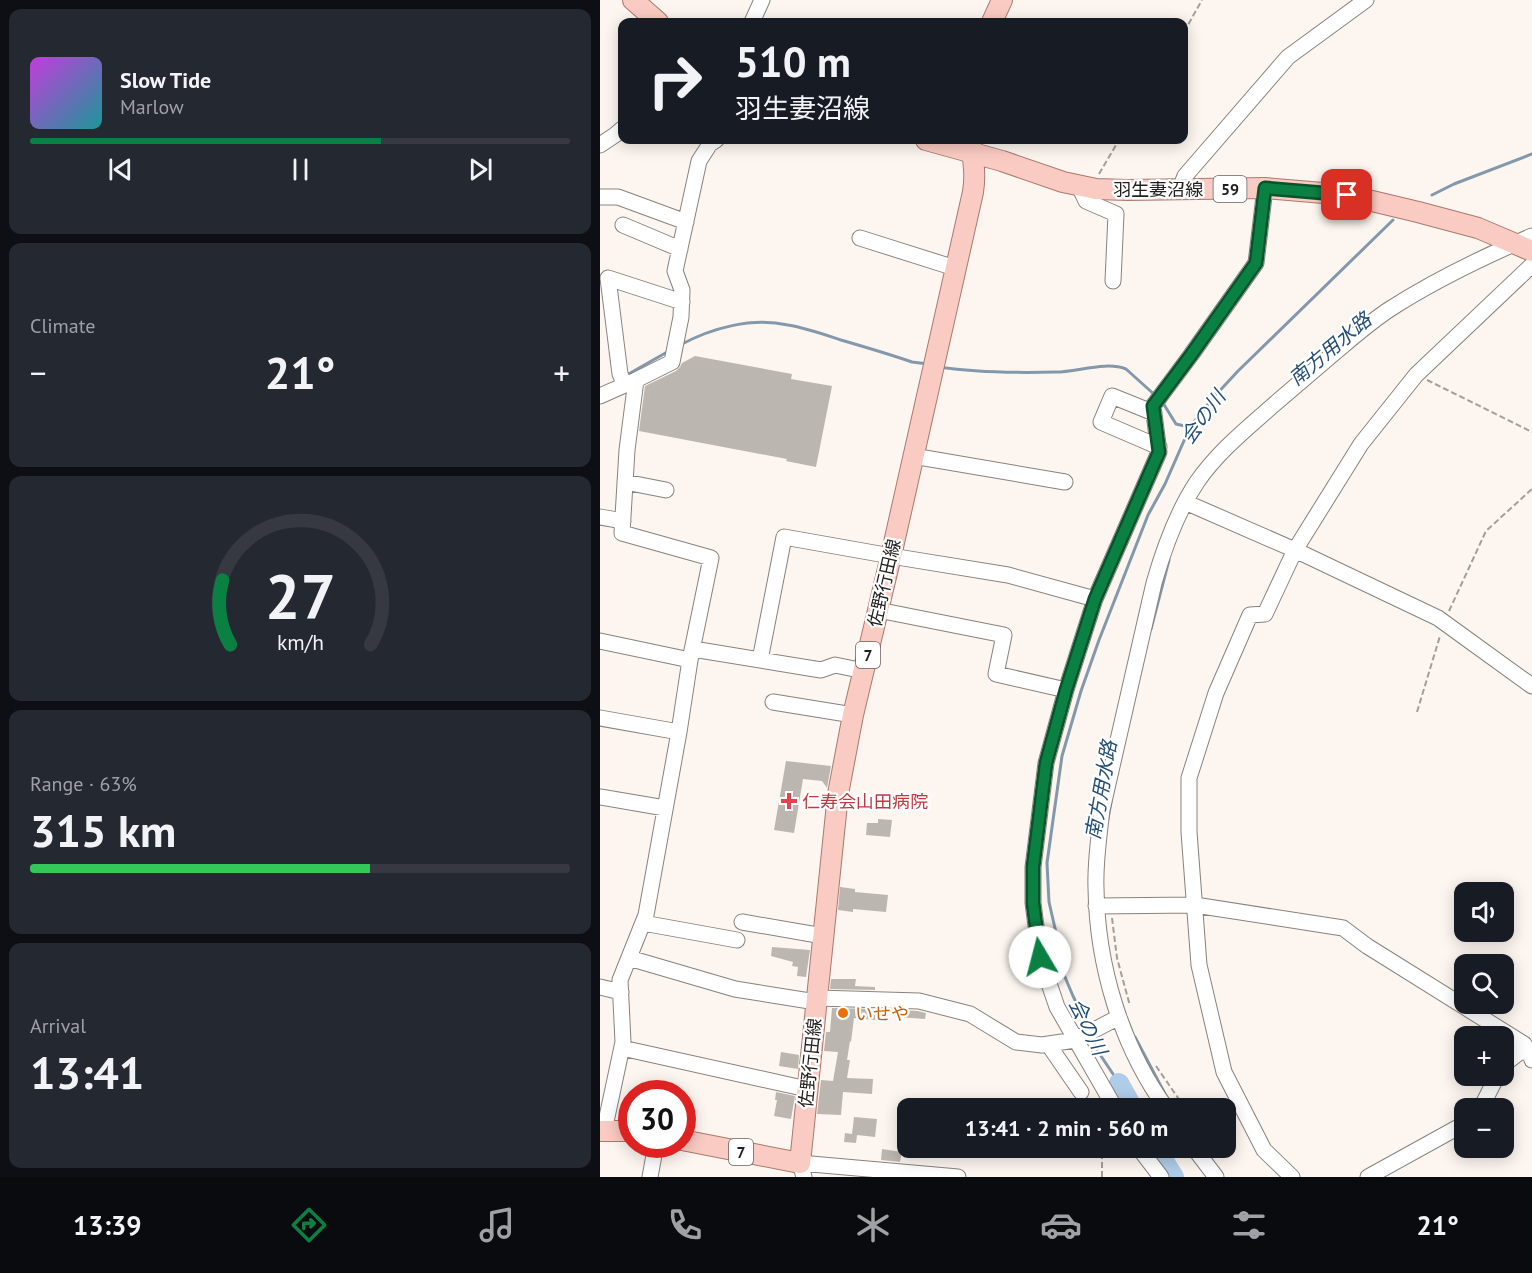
<!DOCTYPE html>
<html lang="en">
<head>
<meta charset="utf-8">
<style>
  :root { --surface:#171b24; --page:#242831; --text:#f1f3f6; --muted:#9ea1a6; --line:#363941; --accent:#0b8043 }
  body { margin:0; font-family:"PT Sans","Noto Sans JP",sans-serif; background:var(--page); color:var(--text); height:100vh; display:flex; flex-direction:column; font-size:22px; white-space:nowrap }
  * { box-sizing:border-box; margin:0 }
  p { font-size:20px; color:var(--muted) }
  .icon { flex:none; width:33px; height:33px; fill:none; stroke:currentColor; stroke-width:2; stroke-linecap:round; stroke-linejoin:round }
  .map { position:relative; flex:1; overflow:hidden }
  .details { display:flex; flex-direction:column; gap:9px; padding:9px; background:#0d0f14; width:600px }
  .details>* { flex:none }
  .banner { position:absolute; left:18px; top:18px; width:570px; height:126px; border-radius:12px; box-shadow:0 3px 15px #0003; background:#171b24; color:var(--text); overflow:hidden }
  .tools { position:absolute; left:854px; top:882px; display:grid; gap:12px }
  .tools a { display:grid; place-items:center; width:60px; height:60px; border-radius:12px; background:var(--surface); box-shadow:0 3px 15px #0003; font-size:30px }
  .speed { position:absolute; left:18px; top:1080px; display:flex; gap:12px; font-size:30px; font-weight:700; text-align:center }
  .speed>* { display:grid; place-content:center; width:78px; height:78px; border-radius:50%; background:var(--surface); box-shadow:0 3px 15px #0003; line-height:1 }
  .speed .limit { border:9px solid #d22; background:#fff; color:#111 }
  .pin { position:absolute; display:grid; place-items:center; width:51px; height:51px; color:#fff; margin:-26px; border-radius:12px; box-shadow:0 3px 9px #0006 }
  .me { position:absolute; width:66px; margin:-33px; rotate:352deg; stroke-linejoin:round; filter:drop-shadow(0 0 4px #0008) }
  .turn { display:flex; align-items:center; gap:21px; height:126px; padding:0 18px; font-size:27px }
  .turn .icon { width:78px; height:78px; stroke-width:2.5 }
  .turn b { display:block; font-size:42px; line-height:51px }
  .big { font-size:45px; font-weight:600; line-height:1.1 }
  .details .widget { flex:1; display:flex; flex-direction:column; justify-content:center; gap:9px; min-width:0; padding:0 21px; border-radius:12px; background:var(--page) }
  .details .dial { align-items:center; gap:0 }
  .dial svg { height:156px; overflow:visible; fill:none; stroke:var(--line); stroke-width:7; stroke-linecap:round; text-anchor:middle }
  .dial text { fill:var(--text); stroke:none }
  .song { display:flex; align-items:center; gap:18px }
  .cover { width:72px; height:72px; border-radius:9px; background:linear-gradient(135deg,hsl(290 70% 55%),hsl(180 70% 35%)) }
  .played { height:6px; border-radius:3px; background:linear-gradient(90deg,var(--accent) 65%,var(--line) 65%) }
  .keys { display:flex; justify-content:space-around; direction:ltr }
  .heat { display:flex; justify-content:space-between; align-items:center; font-size:33px; direction:ltr }
  .charge { height:9px; border-radius:4px; background:linear-gradient(90deg,#34c759 63%,var(--line) 0) }
  .trip { position:absolute; left:297px; top:1098px; width:339px; height:60px; border-radius:12px; background:var(--surface); box-shadow:0 3px 15px #0003; font-weight:600; line-height:60px; text-align:center }
  .menu { display:flex; height:96px; justify-content:space-around; align-items:center; background:#090b0e; color:var(--muted) }
  .menu .icon { width:42px; height:42px }
  .menu .current { color:var(--accent) }
  .menu b { font-size:27px; color:var(--text) }
  main { display:flex; flex:1; min-height:0 }
  .map>svg:first-child { display:block }
  .lines { fill:none; stroke-linecap:round; stroke-linejoin:round }
  .stream { stroke:#8498ac; stroke-width:3 }
  .river { stroke:#afcce9; stroke-width:20 }
  .building { fill:#bcb6b0 }
  .minor-casing { stroke:#88827d; stroke-width:17 }
  .major-casing { stroke:#ac786e; stroke-width:22 }
  .path { stroke:#a39e9a; stroke-width:2; stroke-dasharray:6 3; stroke-linecap:butt }
  .minor { stroke:#fff; stroke-width:15 }
  .major { stroke:#facbc2; stroke-width:20 }
  .route-casing { stroke:#07532c; stroke-width:15 }
  .route { stroke:#0b8043; stroke-width:10 }
  .health-dot { fill:#e0444e; stroke:#fff; stroke-width:2 }
  .food-dot { fill:#e8710a; stroke:#fff; stroke-width:2 }
  .labels { text-anchor:middle; dominant-baseline:central; stroke-width:4.5; stroke-linejoin:round; paint-order:stroke }
  .shield { fill:#fff; stroke:#646261; stroke-width:1.5 }
  .shield-label { font-size:16px; font-weight:bold; fill:#211f1d }
  .street-label { font-size:18px; fill:#211f1d; stroke:#fff }
  .health-label { font-size:18px; fill:#be3a42; stroke:#fff; text-anchor:start }
  .food-label { font-size:18px; fill:#c56008; stroke:#fff; text-anchor:start }
  .water-label { font-size:20px; font-style:italic; fill:#244e76; stroke:#fff }
</style>
</head>
<body>
<main>
<section class="details">
<div class="widget">
<div class="song"><i class="cover"></i><div><b>Slow Tide</b><p>Marlow</p></div></div>
<div class="played"></div>
<div class="keys"><svg class="icon" aria-label="previous" viewBox="0 0 24 24"><path d="M18 5L8 12l10 7zM5 5v14"/></svg><svg class="icon" aria-label="pause" viewBox="0 0 24 24"><path d="M8 5v14M16 5v14"/></svg><svg class="icon" aria-label="next" viewBox="0 0 24 24"><path d="M6 5l10 7-10 7zM19 5v14"/></svg></div>
</div>
<div class="widget"><p>Climate</p>
<div class="heat"><a>−</a><b class="big">21°</b><a>+</a></div>
</div>
<div class="widget dial"><svg viewBox="0 0 100 80">
<path d="M14 69A42 42 0 1 1 86 69"/>
<path d="M14 69A42 42 0 0 1 10 36" stroke="#0b8043"/>
<text x="50" y="56" font-size="32" font-weight="700">27</text>
<text x="50" y="72" font-size="11">km/h</text>
</svg></div>
<div class="widget"><p>Range · 63%</p><b class="big">315 km</b><div class="charge"></div></div>
<div class="widget"><p>Arrival</p><b class="big">13:41</b></div>
</section>
<div class="map">
<svg width="932" height="1177" viewBox="0 0 932 1177">
  <rect width="100%" height="100%" fill="#fdf6f0"/>
  <g class="lines">
    <path class="stream" d="M832,195L854,184L932,154
      M80,345C112,328 151,317 188,325C206,328 223,334 241,340C265,347 289,354 312,362L328,364
      M340,367C379,373 417,373 456,372C477,372 506,361 526,369L556,396
      M25,376L69,351
      M563,403L576,424L589,427
      M551,629L569,560
      M508,819L511,802
      M488,1027L473,996L462,970L457,937L449,902L447,863L462,756L481,691L499,640L548,515L565,484L590,427L613,398L638,371L793,220
      M492,1035L497,1050L519,1083
      M535,1037L564,1092
      M571,1102L575,1108"/>
    <path class="river" d="M519,1083L533,1108
      M556,1148L574,1177"/>
  </g>
  <path class="building" d="M95,356L192,374L191,379L232,386L216,467L186,461L187,459L39,431L45,386L76,371L80,367L82,363Z
    M186,761L231,766L227,788L222,781L203,779L194,833L174,830Z
    M278,819L292,820L290,837L266,835L267,823H278Z
    M240,887L255,889V892L288,895L286,912L253,909V912L238,910Z
    M172,947L210,950L206,977L197,976L198,967L192,966L193,962L171,956Z
    M231,979H256L255,986L275,987V990L230,989Z
    M232,1008L276,1009L275,1020L254,1018L251,1042L250,1041L247,1060H250L247,1078L273,1079L272,1094L243,1092L241,1115L217,1114L221,1080L233,1081L238,1052L224,1051L226,1032H230Z
    M298,1010L318,1011L326,1013L325,1019L298,1017Z
    M181,1052L199,1055L198,1069L179,1066Z
    M176,1092L195,1096L191,1119L174,1116L177,1100H175Z
    M254,1117L277,1119L275,1137L257,1135L256,1143L244,1142L245,1133L252,1134Z
    M282,1149L302,1152L300,1162L281,1160Z"/>
  <g class="lines">
    <g class="minor-casing">
      <path id="minor" d="M152,22L162,0
        M0,145L15,135L22,129
        M479,186L486,201L516,214L513,281
        M583,190V181L585,176L688,57L766,0
        M0,197H18L86,222
        M23,225L80,249
        M260,238L355,268
        M36,380L72,362L81,317L82,290L75,271L99,161L110,144L116,140
        M25,385L20,374L8,278L82,302
        M0,396L36,380L27,450L22,533L111,558L90,660
        M554,413L512,396L501,422L559,447
        M313,456L465,482
        M25,482L66,490
        M585,502L695,550L838,618L932,686
        M0,517L23,521
        M278,610L404,635L396,674L466,690
        M0,641L90,660L79,732L46,915L20,980L23,1042L4,1131
        M93,649L221,670L235,665L264,671
        M160,660L184,537L291,556L408,575L495,599
        M173,702L253,715
        M0,718L79,732
        M0,797L65,808
        M496,906L595,905L743,928L767,946L924,1044L930,1053L932,1060
        M142,922L223,936
        M43,923L137,940
        M29,958L135,989L216,1002
        M0,987L21,992
        M217,998L319,1001L370,1014L416,1042L442,1045L475,1040L519,1017
        M448,1044L481,1092
        M22,1048L207,1089
        M903,1065L920,1052L932,1053
        M515,1108L457,1007L440,957L433,903V867L446,763L466,690L495,599L559,452L553,406L591,355L656,263L665,188
        M566,1108C521,1046 497,965 496,888C495,862 499,836 502,810L554,583C564,548 577,512 597,482C617,453 644,431 670,408C691,390 712,372 733,354C751,339 770,322 790,309C835,280 883,257 932,236
        M881,1108L897,1076
        M539,1148L561,1177
        M594,1148L616,1177
        M50,1177L56,1144
        M204,1177L200,1163L358,1177
        M692,1177L664,1150L624,1072L599,965L589,832V778L616,693L650,615L665,614L695,550L761,444L816,375L932,265
        M768,1177L864,1124"/>
    </g>
    <g class="major-casing">
      <path id="major" d="M33,0L58,22
        M392,22L402,0
        M326,140L402,161L463,182L496,189L528,190L665,188L747,195L818,212L878,228L932,251
        M0,1131H32
        M82,1140L200,1163L238,794L253,715L291,556L373,192C376,173 373,158 370,140"/>
    </g>
    <path class="path" d="M584,32L602,0
      M499,174L519,140
      M827,380L932,432
      M849,611L886,531L932,489
      M817,712L840,636
      M512,918L517,958L530,1006
      M556,1066L585,1108
      M488,1101L493,1108
      M502,1177V1148"/>
    <use href="#minor" class="minor"/>
    <use href="#major" class="major"/>
  </g>
  <g class="lines">
    <g class="route-casing">
      <path id="route" d="M440,957L433,903V867L446,763L466,690L495,599L559,452L553,406L591,355L656,263L665,188L747,195"/>
    </g>
    <use href="#route" class="route"/>
  </g>
  <path class="health-dot" d="M186 792h6v6h6v6h-6v6h-6v-6h-6v-6h6z"/>
  <circle class="food-dot" cx="243" cy="1013" r="6"/>
  <g class="labels">
    <g class="shield">
      <rect x="613.5" y="176" width="33" height="26" rx="4.5"/>
      <rect x="256" y="642" width="24" height="26" rx="4.5"/>
      <rect x="129" y="1139" width="24" height="26" rx="4.5"/>
    </g>
    <g class="shield-label">
      <text x="630" y="189">59</text>
      <text x="268" y="655">7</text>
      <text x="141" y="1152">7</text>
    </g>
    <g class="street-label">
      <text x="558" y="189">羽生妻沼線</text>
      <text transform="translate(284 583) rotate(-77)">佐野行田線</text>
      <text transform="translate(210 1063) rotate(-84)">佐野行田線</text>
    </g>
    <g class="health-label">
      <text x="202" y="801">仁寿会山田病院</text>
    </g>
    <g class="food-label">
      <text x="255" y="1013">いせや</text>
    </g>
    <g class="water-label">
      <text transform="translate(730 349) rotate(-40)">南方用水路</text>
      <text transform="translate(603 417) rotate(-54)">会の川</text>
      <text transform="translate(501 790) rotate(-80)">南方用水路</text>
      <text transform="translate(488 1027) rotate(64)">会の川</text>
    </g>
  </g>
</svg>
<div class="tools">
<a><svg class="icon" aria-label="sound" viewBox="0 0 24 24"><path d="M4 9h4l5-4v14l-5-4H4zM17 9q2 3 0 6"/></svg></a>
<a><svg class="icon" aria-label="search" viewBox="0 0 24 24"><circle cx="10" cy="10" r="6"/><path d="M15 15l6 6"/></svg></a>
<a>+</a>
<a>−</a>
</div>
<div class="speed"><div class="limit">30</div></div>
<div class="pin" style="left:747px;top:195px;background:#d93025"><svg class="icon" aria-label="arrive" viewBox="0 0 24 24"><path d="M6 21V4h12l-3 4 3 4H6"/></svg></div>
<svg class="me" style="left:440px;top:957px" viewBox="-20 -20 40 40"><circle r="19" fill="#fff"/><path d="M0-13L10 11 0 6-10 11z" fill="#0b8043"/></svg>
<div class="trip">13:41 · 2 min · 560 m</div>
<div class="banner">
<div class="turn"><svg class="icon" aria-label="right" viewBox="0 0 24 24"><path d="M7 20v-9h11M14 6l5 5-5 5"/></svg><div><b>510 m</b>羽生妻沼線</div></div>
</div>
</div>
</main>
<nav class="menu">
<b>13:39</b>
<svg class="icon current" aria-label="directions" viewBox="0 0 24 24"><path d="M12 3l9 9-9 9-9-9zM9 14v-3h6M13 9l2 2-2 2"/></svg>
<svg class="icon" aria-label="music" viewBox="0 0 24 24"><path d="M9 18V5l10-2v13"/><circle cx="6" cy="18" r="3"/><circle cx="16" cy="16" r="3"/></svg>
<svg class="icon" aria-label="phone" viewBox="0 0 24 24"><path d="M5 4h4l2 5-3 2q2 4 5 5l2-3 5 2v4C11 20 4 13 5 4z"/></svg>
<svg class="icon" aria-label="climate" viewBox="0 0 24 24"><path d="M12 3v18M4 7l16 10M4 17L20 7"/></svg>
<svg class="icon" aria-label="car" viewBox="0 0 24 24"><path d="M5 17H2v-5l4-1 3-4h7l3 4 3 1v5h-3M9 17h6M6 11h13"/><circle cx="7" cy="17" r="2"/><circle cx="17" cy="17" r="2"/></svg>
<svg class="icon" aria-label="filters" viewBox="0 0 24 24"><path d="M4 7h16M4 17h16"/><circle cx="9" cy="7" r="2"/><circle cx="15" cy="17" r="2"/></svg>
<b>21°</b>
</nav>
</body>
</html>
